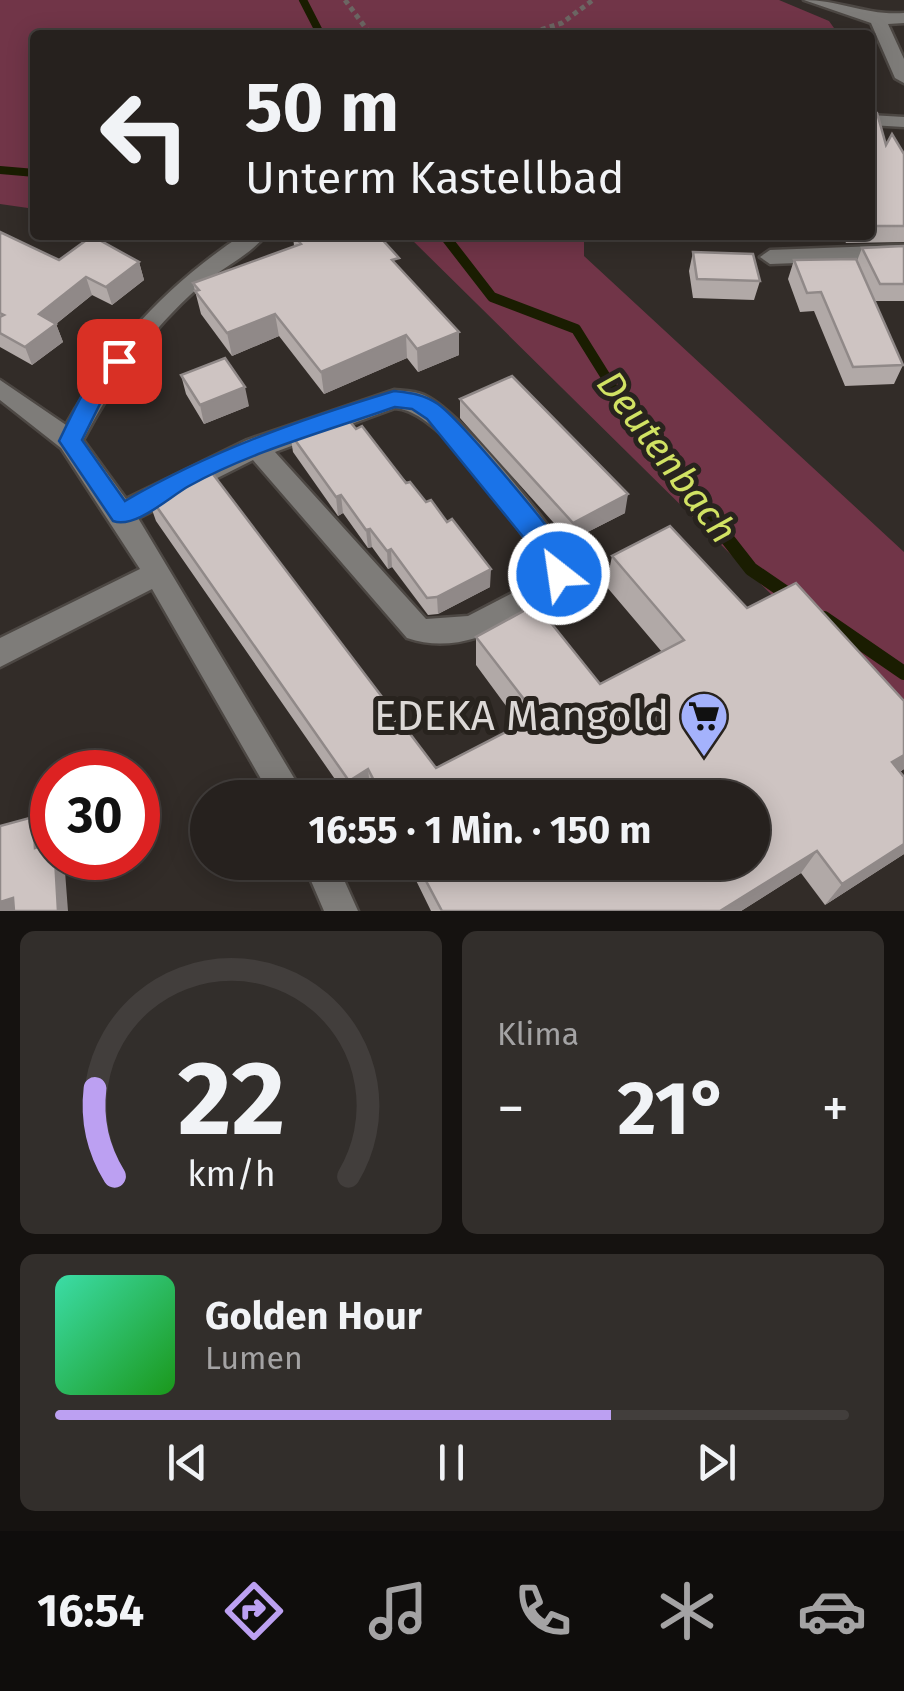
<!DOCTYPE html>
<html lang="de">
<head>
<meta charset="utf-8">
<style>
  :root { --surface:#26211e; --page:#322e2b; --text:#f1f3f6; --muted:#a4a3a4; --line:#423e3c; --accent:#bca0f2 }
  body { margin:0; font-family:"Fira Sans",sans-serif; background:var(--page); color:var(--text); height:100vh; display:flex; flex-direction:column; font-size:38px; white-space:nowrap }
  * { box-sizing:border-box; margin:0 }
  p { font-size:32px; color:var(--muted) }
  .icon { flex:none; width:55px; height:55px; fill:none; stroke:currentColor; stroke-width:2; stroke-linecap:round; stroke-linejoin:round }
  .map { position:relative; height:911px; overflow:hidden }
  .sheet { display:flex; flex-direction:column; gap:20px; padding:20px; background:#151210; flex:1 }
  .sheet>* { flex:none }
  .guide { position:absolute; left:30px; top:30px; width:845px; height:210px; border-radius:10px; box-shadow:0 5px 25px #0003,0 0 0 2px var(--line); background:#26211e; color:var(--text); overflow:hidden }
  .speed { position:absolute; left:30px; top:750px; display:flex; gap:20px; font-size:50px; font-weight:700; text-align:center }
  .speed>* { display:grid; place-content:center; width:130px; height:130px; border-radius:50%; background:var(--surface); box-shadow:0 5px 25px #0003,0 0 0 2px var(--line); line-height:1 }
  .speed .limit { border:15px solid #d22; background:#fff; color:#111 }
  .pin { position:absolute; display:grid; place-items:center; width:85px; height:85px; color:#fff; margin:-42px; border-radius:20px; box-shadow:0 5px 15px #0006 }
  .me { position:absolute; width:110px; margin:-55px; rotate:330deg; stroke-linejoin:round; filter:drop-shadow(0 0 8px #0008) }
  .turn { display:flex; align-items:center; gap:35px; height:210px; padding:0 50px; font-size:45px }
  .turn .icon { width:130px; height:130px; stroke-width:2.5 }
  .turn b { display:block; font-size:70px; line-height:85px }
  .big { font-size:75px; font-weight:700; line-height:1.1 }
  .sheet .card { flex:1; display:flex; flex-direction:column; justify-content:center; gap:15px; min-width:0; padding:0 35px; border-radius:15px; background:var(--page) }
  .sheet .dial { align-items:center; gap:0 }
  .dial svg { height:260px; overflow:visible; fill:none; stroke:var(--line); stroke-width:7; stroke-linecap:round; text-anchor:middle }
  .dial text { fill:var(--text); stroke:none }
  .song { display:flex; align-items:center; gap:30px }
  .cover { width:120px; height:120px; border-radius:15px; background:linear-gradient(135deg,hsl(160 70% 55%),hsl(120 70% 35%)) }
  .played { height:10px; border-radius:5px; background:linear-gradient(90deg,var(--accent) 70%,var(--line) 70%) }
  .keys { display:flex; justify-content:space-around; direction:ltr }
  .heat { display:flex; justify-content:space-between; align-items:center; font-size:55px; direction:ltr }
  .sheet .tiles { flex:1; display:grid; gap:20px; grid-template-columns:1fr 1fr }
  .card:last-child { grid-column:span 2 }
  .trip { position:absolute; left:190px; top:780px; width:580px; height:100px; border-radius:50px; background:var(--surface); box-shadow:0 5px 25px #0003,0 0 0 2px var(--line); font-weight:700; line-height:100px; text-align:center }
  .tabs { display:flex; height:160px; justify-content:space-around; align-items:center; background:#0f0d0c; color:var(--muted) }
  .tabs .icon { width:70px; height:70px }
  .tabs .current { color:var(--accent) }
  .tabs b { font-size:45px; color:var(--text) }
  .map>svg:first-child { display:block }
  .green { fill:#713548 }
  .lines { fill:none; stroke-linecap:round; stroke-linejoin:round }
  .stream-far2 { stroke:#1a1d01; stroke-width:8 }
  .stream-far1 { stroke:#1a1d01; stroke-width:10 }
  .stream { stroke:#1a1d01; stroke-width:14 }
  .minor-casing { stroke:#4d4844; stroke-width:5 }
  .path { stroke:#6c6663; stroke-width:5; stroke-dasharray:5 4; stroke-linecap:butt }
  .minor { fill:#7e7c79; fill-rule:evenodd }
  .wall { fill:#b1a9a7 }
  .shaded-wall { fill:#908988 }
  .building { fill:#cec4c2; stroke:#908988; stroke-width:2.5 }
  .route { fill:#1a73e8; stroke:#114b97; stroke-width:2.5 }
  .labels { text-anchor:middle; dominant-baseline:central; stroke-width:10; stroke-linejoin:round; paint-order:stroke }
  .water-label { font-size:38px; font-style:italic; fill:#d1e263; stroke:#28231e }
  .near-poi-label { font-size:42px; fill:#dcd8d6; stroke:#28231e; text-anchor:end }
</style>
</head>
<body>
<div class="map">
<svg width="904" height="911" viewBox="0 0 904 911">
  <rect width="100%" height="100%" fill="#322c28"/>
  <path class="green" d="M0,0H779L829,21L839,35H35V209L0,204Z
    M407,235H584V256L904,552V700L779,602Z"/>
  <g class="lines">
    <path class="stream-far2" d="M303,0L321,35
      M0,170L35,173"/>
    <path class="stream-far1" d="M444,235L492,297L576,329L634,422L717,526"/>
    <path class="stream" d="M715,523L751,569L792,597
      M824,618L904,673"/>
    <g class="minor-casing">
      <path id="minor" d="M804,0C839,0 869,16 904,13V23L888,24L904,59V83L895,78L871,23Z
        M870,115L904,117V127L870,125Z
        M242,235H266C249,256 220,269 199,287C149,331 114,382 83,440L126,499L247,440L394,390C404,391 415,391 424,395C460,411 553,526 572,563L564,593C515,620 465,658 407,638L253,460L138,518L306,798H272L152,589L0,667V638L140,569L61,448L0,400V380L66,425C110,346 167,285 242,235ZM395,408C444,411 515,526 544,565L541,578L468,616L426,619L275,452Z
        M904,245V259L770,264L760,257L770,250Z
        M303,862H336L358,911H324Z"/>
    </g>
    <path class="path" d="M345,0L371,35
      M524,35L562,23L593,0"/>
    <use href="#minor" class="minor"/>
  </g>
  <path class="wall" d="M870,88L872,109L886,145L904,154V242L846,243L842,235H870Z
    M0,232L59,260L139,262L144,280L112,305L92,295L56,324L63,342L32,365L0,347Z
    M293,235L399,268L459,332V355L418,372L407,358L324,394L279,336L232,356L201,314L193,283L294,246Z
    M904,246V301H875L903,365L894,384L845,386L814,311L800,312L788,279L794,260L857,261L862,248Z
    M693,252L760,281L754,300L693,298L689,271Z
    M181,375L249,406L204,424L186,394Z
    M460,399L625,513L570,541L460,418Z
    M356,429L426,502L490,587L438,614L428,615L392,567L388,569L372,547L368,548L343,513L338,516L293,452L290,433Z
    M145,490L436,768L520,725L476,665V637L600,684L662,652L606,586L612,556L747,608L904,701V769L900,772L904,777V854L825,905L801,873L741,911H431L407,862H752V798H373L371,794L366,798H348L156,521Z"/>
  <path class="shaded-wall" d="M139,262L144,280L112,305L106,287Z
    M86,277L92,295L56,324L63,342L32,365L25,347L39,314Z
    M275,314L279,336L232,356L227,333Z
    M459,332V355L418,372L417,349Z
    M406,335L407,358L324,394L321,372Z
    M245,387L249,406L204,424L200,405Z
    M628,494L625,513L570,541L573,523Z
    M341,495L343,513L338,516L336,497Z
    M370,529L372,547L368,548L366,530Z
    M391,549L392,567L388,569L387,551Z
    M491,569L490,587L438,614L437,597Z
    M904,755V769L873,787L892,762Z
    M368,769L371,794L366,798H352L349,781Z
    M33,817L43,831L45,861L35,848Z
    M904,844V854L825,905L842,884Z
    M817,851L801,873L741,911H720Z
    M55,858H64L68,911H58Z
    M13,898L21,911H0V902Z"/>
  <path class="building" d="M870,88L873,97L872,109L877,113L886,145L892,134L904,154V226H870Z
    M0,232L59,260L92,236L139,262L106,287L86,277L39,314L56,324L25,347L0,333V317L4,315L0,313Z
    M293,235H378L399,258L392,260L459,332L417,349L406,335L321,372L275,314L227,333L195,291L199,290L193,283L301,244Z
    M904,246V284H880L862,248Z
    M693,252L753,254L760,281L697,279Z
    M856,259L903,365L853,367L821,292L807,293L794,260Z
    M225,358L245,387L200,405L181,375Z
    M512,376L628,494L573,523L460,399Z
    M342,412L356,429L362,426L406,483L410,482L426,502L431,500L447,522L452,519L491,569L437,597L427,598L391,549L387,551L370,529L366,530L341,495L336,497L290,433Z
    M203,461L436,768L537,716L476,637L529,608H539L600,684L684,640L612,556L670,526L747,608L796,583L904,701V755L892,762L904,777V844L842,884L817,851L720,911H442L416,862H752V798H383L368,769L349,781L145,490Z
    M33,817L35,848L52,842V858H55L58,911H14L13,898L0,902V826Z"/>
  <path class="route" d="M119,353L130,361L105,394L82,440L125,501C208,452 301,419 394,391C411,393 423,394 438,404C460,420 558,535 569,559C572,568 571,574 568,582L559,585L550,582L546,565L427,419L412,409L395,407C327,431 252,451 189,486C169,497 136,529 113,521L59,441C71,417 94,362 119,353Z"/>
  <defs>
    <g id="supermarket-pin" transform="scale(2.5)"><path d="M0 17L-7.5 6A9.5 9.5 0 1 1 7.5 6Z" fill="#a4b2fc" stroke="#28231e"/><path d="M-6-5.5h2.5l.6 2H6L4.5 2H-2.5L-4.4-4H-6ZM-1.5 3.2a1.3 1.3 0 1 0 .1 0ZM3 3.2a1.3 1.3 0 1 0 .1 0Z" fill="#111"/></g>
  </defs>
  <g fill-rule="evenodd">
    <use href="#supermarket-pin" x="704" y="716"/>
  </g>
  <g class="labels">
    <g class="water-label">
      <text transform="translate(667 457) rotate(53)">Deutenbach</text>
    </g>
    <g class="near-poi-label">
      <text x="669" y="716">EDEKA Mangold</text>
    </g>
  </g>
</svg>
<div class="speed"><div class="limit">30</div></div>
<div class="pin" style="left:119px;top:361px;background:#d93025"><svg class="icon" aria-label="arrive" viewBox="0 0 24 24"><path d="M6 21V4h12l-3 4 3 4H6"/></svg></div>
<svg class="me" style="left:559px;top:574px" viewBox="-20 -20 40 40"><circle r="17" fill="#1a73e8" stroke="#fff" stroke-width="3"/><path d="M0-11L8 9 0 5-8 9z" fill="#fff"/></svg>
<div class="trip">16:55 · 1 Min. · 150 m</div>
<div class="guide">
<div class="turn"><svg class="icon" aria-label="left" viewBox="0 0 24 24"><path d="M17 20v-9H6M10 6l-5 5 5 5"/></svg><div><b>50 m</b>Unterm Kastellbad</div></div>
</div>
</div>
<section class="sheet">
<div class="tiles">
<div class="card dial"><svg viewBox="0 0 100 80">
<path d="M14 69A42 42 0 1 1 86 69"/>
<path d="M14 69A42 42 0 0 1 8 42" stroke="#bca0f2"/>
<text x="50" y="56" font-size="32" font-weight="700">22</text>
<text x="50" y="72" font-size="11">km/h</text>
</svg></div>
<div class="card"><p>Klima</p>
<div class="heat"><a>−</a><b class="big">21°</b><a>+</a></div>
</div>
<div class="card">
<div class="song"><i class="cover"></i><div><b>Golden Hour</b><p>Lumen</p></div></div>
<div class="played"></div>
<div class="keys"><svg class="icon" aria-label="previous" viewBox="0 0 24 24"><path d="M18 5L8 12l10 7zM5 5v14"/></svg><svg class="icon" aria-label="pause" viewBox="0 0 24 24"><path d="M8 5v14M16 5v14"/></svg><svg class="icon" aria-label="next" viewBox="0 0 24 24"><path d="M6 5l10 7-10 7zM19 5v14"/></svg></div>
</div>
</div>
</section>
<nav class="tabs">
<b>16:54</b>
<svg class="icon current" aria-label="directions" viewBox="0 0 24 24"><path d="M12 3l9 9-9 9-9-9zM9 14v-3h6M13 9l2 2-2 2"/></svg>
<svg class="icon" aria-label="music" viewBox="0 0 24 24"><path d="M9 18V5l10-2v13"/><circle cx="6" cy="18" r="3"/><circle cx="16" cy="16" r="3"/></svg>
<svg class="icon" aria-label="phone" viewBox="0 0 24 24"><path d="M5 4h4l2 5-3 2q2 4 5 5l2-3 5 2v4C11 20 4 13 5 4z"/></svg>
<svg class="icon" aria-label="climate" viewBox="0 0 24 24"><path d="M12 3v18M4 7l16 10M4 17L20 7"/></svg>
<svg class="icon" aria-label="car" viewBox="0 0 24 24"><path d="M5 17H2v-5l4-1 3-4h7l3 4 3 1v5h-3M9 17h6M6 11h13"/><circle cx="7" cy="17" r="2"/><circle cx="17" cy="17" r="2"/></svg>
</nav>
</body>
</html>
